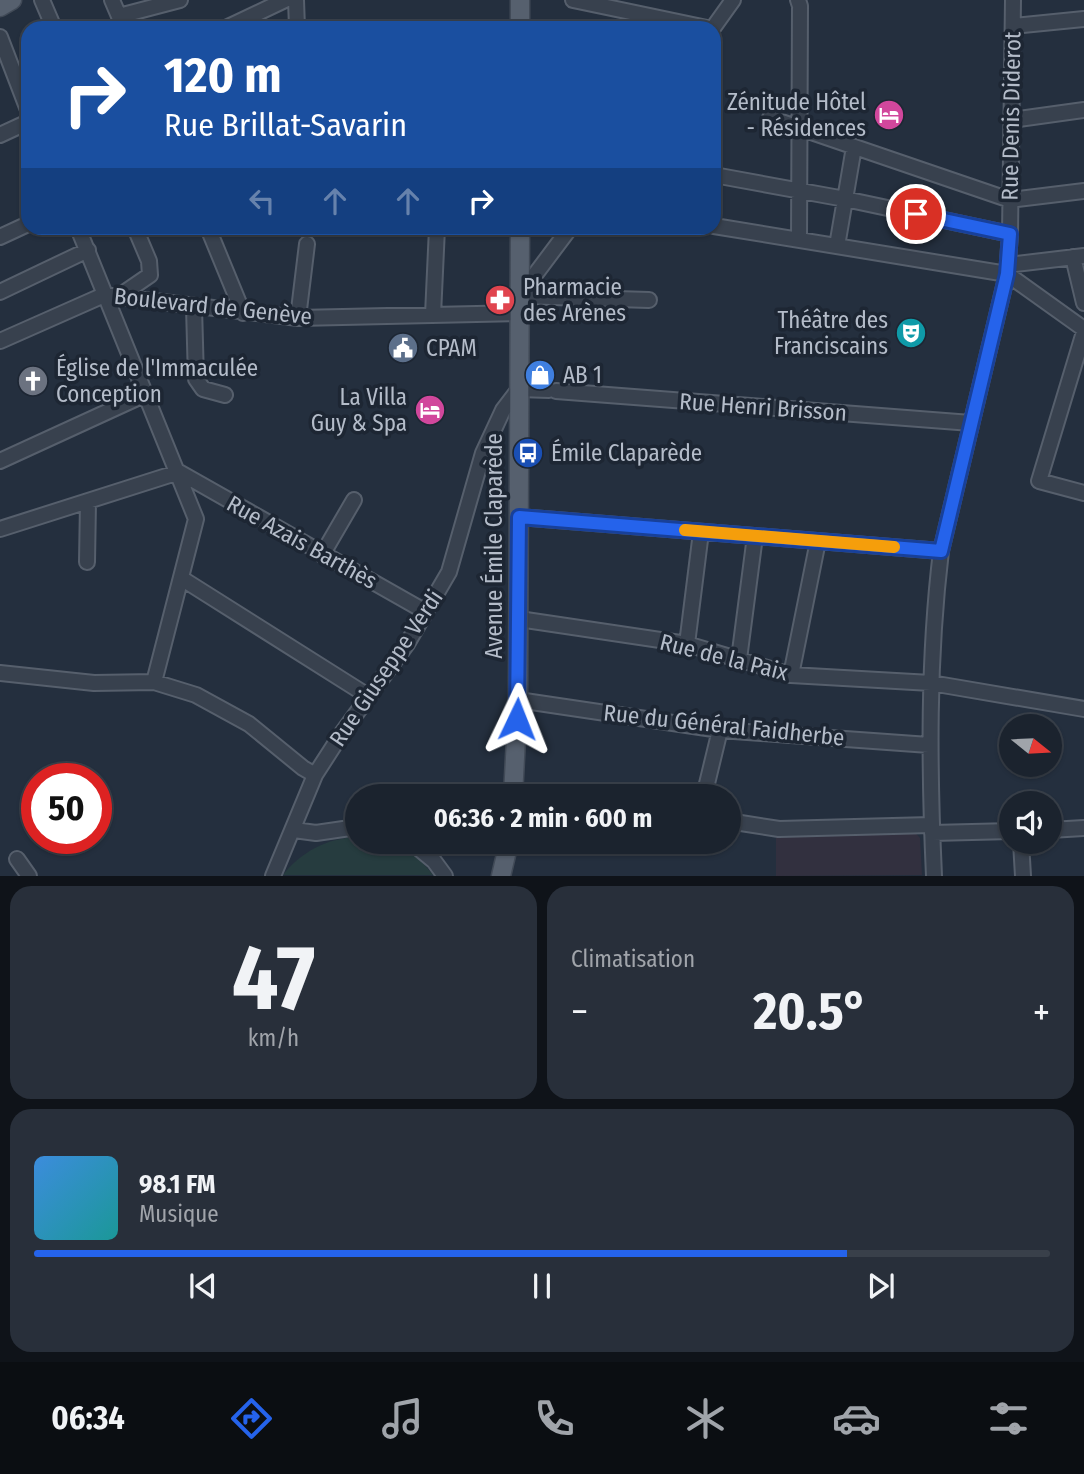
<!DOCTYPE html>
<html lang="fr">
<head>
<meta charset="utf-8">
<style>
  :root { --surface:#1b232e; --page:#282f3a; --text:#f1f3f6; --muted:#a0a4aa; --line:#39404a; --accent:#2563eb }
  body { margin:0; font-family:"Fira Sans Condensed",sans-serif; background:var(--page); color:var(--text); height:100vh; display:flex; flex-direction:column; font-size:26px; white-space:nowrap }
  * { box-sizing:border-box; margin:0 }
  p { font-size:23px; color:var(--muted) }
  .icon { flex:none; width:38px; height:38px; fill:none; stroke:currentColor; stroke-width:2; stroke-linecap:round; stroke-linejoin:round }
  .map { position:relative; height:876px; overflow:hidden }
  .side { display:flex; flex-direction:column; gap:10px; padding:10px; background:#0f1319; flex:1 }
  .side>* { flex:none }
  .top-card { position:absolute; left:21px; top:21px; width:700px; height:214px; border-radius:21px; box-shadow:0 2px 5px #0004,0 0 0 2px var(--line); background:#1a4fa0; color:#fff; overflow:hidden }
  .needle { width:46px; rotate:108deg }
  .buttons { position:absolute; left:999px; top:714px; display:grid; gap:14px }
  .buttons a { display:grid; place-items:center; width:63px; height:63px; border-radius:50%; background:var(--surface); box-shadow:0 2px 5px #0004,0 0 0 2px var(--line); font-size:35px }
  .speed { position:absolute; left:21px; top:763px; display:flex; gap:14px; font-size:35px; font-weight:700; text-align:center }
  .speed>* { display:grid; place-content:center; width:91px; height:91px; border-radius:50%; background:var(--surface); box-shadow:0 2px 5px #0004,0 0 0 2px var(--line); line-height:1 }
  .speed .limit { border:10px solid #d22; background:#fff; color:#111 }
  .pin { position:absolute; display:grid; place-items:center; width:60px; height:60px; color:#fff; margin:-30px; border:4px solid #fff; border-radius:50%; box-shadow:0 2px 7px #0007 }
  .me { position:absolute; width:77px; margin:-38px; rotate:2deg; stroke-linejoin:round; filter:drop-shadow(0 0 5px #0008) }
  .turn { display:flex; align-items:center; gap:24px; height:147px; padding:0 28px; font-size:32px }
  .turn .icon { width:91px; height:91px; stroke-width:2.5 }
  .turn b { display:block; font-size:49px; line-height:60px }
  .lanes { display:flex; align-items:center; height:66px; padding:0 28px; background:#0003; justify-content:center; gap:35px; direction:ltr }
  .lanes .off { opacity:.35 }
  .big { font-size:52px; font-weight:700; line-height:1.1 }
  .side .widget { flex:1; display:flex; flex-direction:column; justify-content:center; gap:10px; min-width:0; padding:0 24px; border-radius:21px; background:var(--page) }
  .side .dial { align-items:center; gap:0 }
  .dial b { font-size:91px; line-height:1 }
  .song { display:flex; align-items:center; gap:21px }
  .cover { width:84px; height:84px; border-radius:10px; background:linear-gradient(135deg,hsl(210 70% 55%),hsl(180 70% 35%)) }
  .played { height:7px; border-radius:4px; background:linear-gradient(90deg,var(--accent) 80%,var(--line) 80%) }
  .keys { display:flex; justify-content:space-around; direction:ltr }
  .heat { display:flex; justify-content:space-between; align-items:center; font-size:38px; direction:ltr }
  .side .tiles { flex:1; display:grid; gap:10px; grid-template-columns:1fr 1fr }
  .widget:last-child { grid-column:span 2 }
  .trip { position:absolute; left:345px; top:784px; width:396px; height:70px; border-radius:35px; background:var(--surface); box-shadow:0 2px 5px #0004,0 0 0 2px var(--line); font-weight:700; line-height:70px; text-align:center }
  .dock { display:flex; height:112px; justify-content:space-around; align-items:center; background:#0b0e12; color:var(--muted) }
  .dock .icon { width:49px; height:49px }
  .dock .on { color:var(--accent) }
  .dock b { font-size:32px; color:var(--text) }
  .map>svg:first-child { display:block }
  .medical { fill:#32303f }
  .green { fill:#263c3f }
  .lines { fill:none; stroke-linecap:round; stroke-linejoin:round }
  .minor-casing { stroke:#565f6c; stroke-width:18 }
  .major-casing { stroke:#414a57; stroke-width:21 }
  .minor { stroke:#38414e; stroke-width:14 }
  .major { stroke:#56606e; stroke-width:18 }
  .route-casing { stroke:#184099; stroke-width:18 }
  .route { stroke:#2563eb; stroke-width:12 }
  .slow { stroke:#f59e0b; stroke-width:12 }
  .labels { text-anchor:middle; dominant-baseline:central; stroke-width:7; stroke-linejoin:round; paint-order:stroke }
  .poi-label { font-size:23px; fill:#b4bcc9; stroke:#1d2633; text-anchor:start }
  .street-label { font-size:23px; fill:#b4bcc9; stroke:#1d2633 }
</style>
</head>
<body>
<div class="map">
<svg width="1084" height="876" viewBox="0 0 1084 876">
  <rect width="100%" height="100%" fill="#242f3e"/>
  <path class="medical" d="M912,829L920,838L922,875L776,876V837L779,833Z"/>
  <path class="green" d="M357,837V842C393,842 410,845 433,875H283C301,852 327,838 357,837Z"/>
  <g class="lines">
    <g class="minor-casing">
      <path id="minor" d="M42,0L54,28
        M112,0L124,28
        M296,0L297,28
        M573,0L707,28
        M798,0L800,6L799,240
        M119,16L180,0
        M1013,26L1084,19
        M226,28L285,0
        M713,28L733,0
        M0,37L28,110
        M770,118L1010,200L1084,191
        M1011,120L1084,110
        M0,135L28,122
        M714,175L845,199L1010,234
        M714,226L1007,274L1084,329
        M78,228L196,519L154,682
        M208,228L243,313
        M0,237L28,224
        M837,246L854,147
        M1073,257L1084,303
        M1008,265L1084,256
        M0,292L88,250
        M519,296L649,300
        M519,296L570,228
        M118,297L150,275L149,261L135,228
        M194,307L196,379L203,389L225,395
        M433,315L437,228
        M298,318L307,244
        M1084,332L1039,481L1084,493
        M0,341L104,295L298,318L519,313
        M556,391L971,423
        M0,461L146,394
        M519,517L941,551
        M0,529L179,472L426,612
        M322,555L354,500
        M87,562L88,502
        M181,578L368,696
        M519,619L687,644L791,675L931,683L1084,709
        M687,644L701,532
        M739,659L755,536
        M0,673L94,683L154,682L196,695L249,724L303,768L315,775
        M791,675L818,541
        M518,700L720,730L929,745
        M704,796L720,730
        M728,821L779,829L931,825
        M294,830L316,833L357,827
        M1050,830L1084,828
        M932,833L1012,831
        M411,842L434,861L445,876
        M1021,842L1023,876
        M17,859L29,876
        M273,876L315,775L342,733L407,644L449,572L483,453L503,410L519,389L549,390
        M934,876C929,767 928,659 941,551L1007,274L1010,234L1013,0"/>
    </g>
    <g class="major-casing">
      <path id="major" d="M0,7L12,0
        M520,28V0
        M513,796L518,700L520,228
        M501,876L509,842"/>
    </g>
    <use href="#minor" class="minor"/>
    <use href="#major" class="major"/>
  </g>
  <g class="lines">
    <g class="route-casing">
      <path id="route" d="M517,719L519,517L941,551L1007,274L1010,234L916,214"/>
    </g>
    <use href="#route" class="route"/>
    <path class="slow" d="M685,530L894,547"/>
  </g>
  <defs>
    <g id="hotel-disc" transform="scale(1.575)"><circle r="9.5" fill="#d1479c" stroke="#1d2633"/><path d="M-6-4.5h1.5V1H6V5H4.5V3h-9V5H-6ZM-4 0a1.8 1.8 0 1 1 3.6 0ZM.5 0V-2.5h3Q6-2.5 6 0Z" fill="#fff"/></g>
    <g id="pharmacy-disc" transform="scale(1.575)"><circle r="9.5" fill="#e0444e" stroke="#1d2633"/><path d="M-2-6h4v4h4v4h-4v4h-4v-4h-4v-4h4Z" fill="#fff"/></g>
    <g id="theatre-disc" transform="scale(1.575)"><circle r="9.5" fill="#0f9aa8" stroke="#1d2633"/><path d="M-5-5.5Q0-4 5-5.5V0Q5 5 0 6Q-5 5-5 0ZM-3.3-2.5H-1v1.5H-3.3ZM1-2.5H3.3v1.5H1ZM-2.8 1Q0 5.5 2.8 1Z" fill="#fff"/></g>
    <g id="civic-disc" transform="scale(1.575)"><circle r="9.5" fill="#5c6f8a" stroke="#1d2633"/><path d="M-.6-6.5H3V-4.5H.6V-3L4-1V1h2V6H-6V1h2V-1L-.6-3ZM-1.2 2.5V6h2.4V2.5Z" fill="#fff"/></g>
    <g id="shop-disc" transform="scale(1.575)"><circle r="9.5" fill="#3f7fe0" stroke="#1d2633"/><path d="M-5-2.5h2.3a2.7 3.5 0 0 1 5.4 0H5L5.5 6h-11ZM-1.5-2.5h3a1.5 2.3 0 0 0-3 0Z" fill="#fff"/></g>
    <g id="church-disc" transform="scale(1.575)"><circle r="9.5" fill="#6b7280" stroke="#1d2633"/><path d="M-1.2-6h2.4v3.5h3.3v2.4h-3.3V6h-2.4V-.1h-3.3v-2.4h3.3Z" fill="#fff"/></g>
    <g id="bus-disc" transform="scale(1.575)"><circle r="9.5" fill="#1a4fb4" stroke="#1d2633"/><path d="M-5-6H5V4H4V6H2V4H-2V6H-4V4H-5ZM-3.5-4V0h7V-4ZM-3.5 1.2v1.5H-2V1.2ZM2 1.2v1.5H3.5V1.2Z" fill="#fff"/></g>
  </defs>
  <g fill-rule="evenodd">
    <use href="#hotel-disc" x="889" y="115"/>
    <use href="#pharmacy-disc" x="500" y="300"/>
    <use href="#theatre-disc" x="911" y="333"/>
    <use href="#civic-disc" x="403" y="348"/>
    <use href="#shop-disc" x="540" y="375"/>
    <use href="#church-disc" x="33" y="381"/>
    <use href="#hotel-disc" x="430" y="410"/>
    <use href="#bus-disc" x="528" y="453"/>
  </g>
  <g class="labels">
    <g class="poi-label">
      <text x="866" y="102" text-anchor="end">Zénitude Hôtel<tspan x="866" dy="26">- Résidences</tspan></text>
      <text x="523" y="287">Pharmacie<tspan x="523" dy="26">des Arènes</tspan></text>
      <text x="888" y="320" text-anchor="end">Théâtre des<tspan x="888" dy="26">Franciscains</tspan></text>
      <text x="426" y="348">CPAM</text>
      <text x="56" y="368">Église de l'Immaculée<tspan x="56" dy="26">Conception</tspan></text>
      <text x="563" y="375">AB 1</text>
      <text x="407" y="397" text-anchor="end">La Villa<tspan x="407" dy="26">Guy &amp; Spa</tspan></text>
      <text x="551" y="453">Émile Claparède</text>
    </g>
    <g class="street-label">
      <text transform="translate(1011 116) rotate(-89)">Rue Denis Diderot</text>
      <text transform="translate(213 306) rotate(6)">Boulevard de Genève</text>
      <text transform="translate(763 407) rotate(4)">Rue Henri Brisson</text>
      <text transform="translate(302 542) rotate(29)">Rue Azais Barthès</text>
      <text transform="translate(494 546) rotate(-90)">Avenue Émile Claparède</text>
      <text transform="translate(724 657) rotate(14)">Rue de la Paix</text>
      <text transform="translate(386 668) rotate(-56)">Rue Giuseppe Verdi</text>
      <text transform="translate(724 725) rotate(6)">Rue du Général Faidherbe</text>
    </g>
  </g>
</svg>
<div class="buttons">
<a><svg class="needle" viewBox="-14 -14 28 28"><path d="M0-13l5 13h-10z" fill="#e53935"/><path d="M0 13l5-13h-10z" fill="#a0a4aa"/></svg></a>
<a><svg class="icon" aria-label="sound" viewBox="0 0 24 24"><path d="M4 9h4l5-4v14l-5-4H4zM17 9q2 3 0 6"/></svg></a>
</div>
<div class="speed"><div class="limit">50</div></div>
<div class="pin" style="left:916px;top:214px;background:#d93025"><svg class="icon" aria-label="arrive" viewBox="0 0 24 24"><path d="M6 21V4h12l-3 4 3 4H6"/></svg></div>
<svg class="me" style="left:517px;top:719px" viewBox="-20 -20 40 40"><path d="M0-17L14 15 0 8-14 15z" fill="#2563eb" stroke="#fff" stroke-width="4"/></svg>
<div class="trip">06:36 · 2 min · 600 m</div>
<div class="top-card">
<div class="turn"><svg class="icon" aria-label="right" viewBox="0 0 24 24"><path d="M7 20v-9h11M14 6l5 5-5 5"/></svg><div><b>120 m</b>Rue Brillat-Savarin</div></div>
<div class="lanes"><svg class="icon off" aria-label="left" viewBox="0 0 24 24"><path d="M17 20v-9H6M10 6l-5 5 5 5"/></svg><svg class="icon off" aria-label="ahead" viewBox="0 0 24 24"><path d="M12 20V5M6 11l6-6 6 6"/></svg><svg class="icon off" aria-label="ahead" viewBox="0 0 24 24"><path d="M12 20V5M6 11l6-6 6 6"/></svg><svg class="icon" aria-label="right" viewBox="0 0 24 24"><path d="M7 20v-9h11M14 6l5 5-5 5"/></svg></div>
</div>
</div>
<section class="side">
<div class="tiles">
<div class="widget dial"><b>47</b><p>km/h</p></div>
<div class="widget"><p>Climatisation</p>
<div class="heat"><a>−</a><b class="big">20.5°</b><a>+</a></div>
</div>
<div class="widget">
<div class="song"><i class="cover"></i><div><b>98.1 FM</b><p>Musique</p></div></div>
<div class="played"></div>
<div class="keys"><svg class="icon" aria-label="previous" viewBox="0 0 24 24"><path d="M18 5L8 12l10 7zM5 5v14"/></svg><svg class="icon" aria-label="pause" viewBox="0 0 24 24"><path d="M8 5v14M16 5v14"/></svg><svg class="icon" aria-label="next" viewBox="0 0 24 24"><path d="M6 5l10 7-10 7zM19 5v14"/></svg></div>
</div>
</div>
</section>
<nav class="dock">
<b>06:34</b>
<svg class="icon on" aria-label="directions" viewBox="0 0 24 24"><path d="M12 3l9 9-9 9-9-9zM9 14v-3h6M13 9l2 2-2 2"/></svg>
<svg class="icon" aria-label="music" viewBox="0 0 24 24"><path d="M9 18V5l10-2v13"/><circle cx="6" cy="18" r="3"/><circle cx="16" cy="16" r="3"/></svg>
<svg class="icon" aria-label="phone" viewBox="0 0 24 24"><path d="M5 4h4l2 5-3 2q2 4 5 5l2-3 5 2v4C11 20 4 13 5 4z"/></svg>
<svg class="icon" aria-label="climate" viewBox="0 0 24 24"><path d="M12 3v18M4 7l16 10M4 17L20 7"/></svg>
<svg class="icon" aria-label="car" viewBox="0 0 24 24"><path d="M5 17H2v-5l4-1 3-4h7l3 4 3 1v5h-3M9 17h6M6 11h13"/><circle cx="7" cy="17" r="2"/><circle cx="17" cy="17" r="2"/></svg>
<svg class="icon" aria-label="filters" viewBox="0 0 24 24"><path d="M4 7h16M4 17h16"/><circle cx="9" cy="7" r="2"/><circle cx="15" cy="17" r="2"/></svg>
</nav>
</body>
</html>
